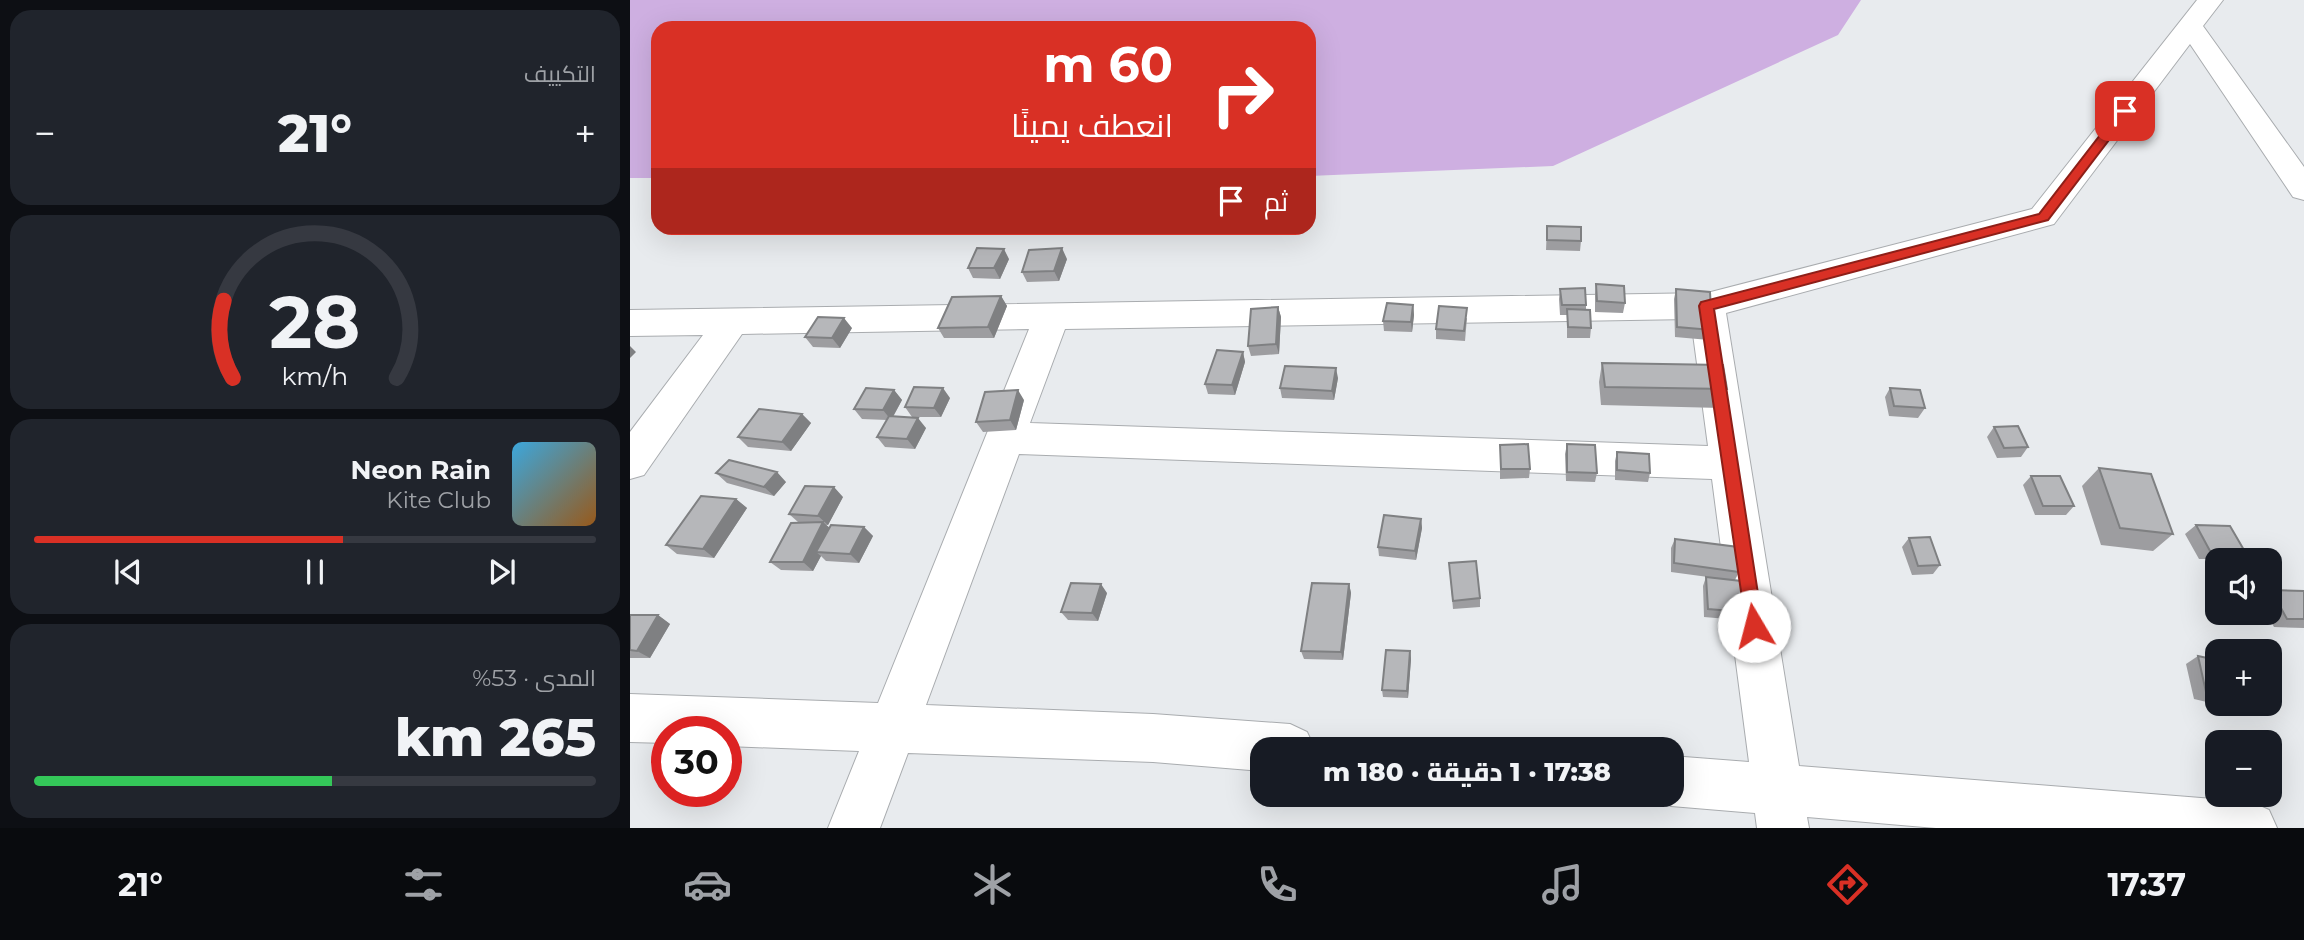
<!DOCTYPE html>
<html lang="ar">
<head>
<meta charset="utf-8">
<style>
  :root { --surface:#171b24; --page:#20242c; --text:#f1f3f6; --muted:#9ea1a6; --line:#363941; --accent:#d93025 }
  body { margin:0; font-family:Montserrat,Cairo,sans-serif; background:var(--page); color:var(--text); direction:rtl; height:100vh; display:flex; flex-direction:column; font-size:26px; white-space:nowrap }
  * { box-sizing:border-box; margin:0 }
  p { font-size:23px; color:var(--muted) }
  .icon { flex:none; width:38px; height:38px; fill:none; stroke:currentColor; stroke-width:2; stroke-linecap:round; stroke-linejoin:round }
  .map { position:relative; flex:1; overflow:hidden; direction:ltr }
  .panel { display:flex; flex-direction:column; gap:10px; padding:10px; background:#0d0f14; width:630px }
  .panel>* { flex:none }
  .top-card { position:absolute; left:21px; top:21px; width:665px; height:214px; border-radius:21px; box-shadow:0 7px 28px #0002; direction:rtl; background:#d93025; color:#fff; overflow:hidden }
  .controls { position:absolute; left:1575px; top:548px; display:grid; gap:14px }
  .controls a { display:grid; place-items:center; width:77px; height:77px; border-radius:14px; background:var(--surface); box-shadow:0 7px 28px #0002; font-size:35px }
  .speed { position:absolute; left:21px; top:716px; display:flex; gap:14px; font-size:35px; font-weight:700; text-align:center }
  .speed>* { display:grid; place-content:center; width:91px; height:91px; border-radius:50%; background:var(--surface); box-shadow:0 7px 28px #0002; line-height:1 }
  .speed .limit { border:10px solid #d22; background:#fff; color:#111 }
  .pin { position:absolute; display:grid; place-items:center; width:60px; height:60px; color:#fff; margin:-30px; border-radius:14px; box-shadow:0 4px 10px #0006 }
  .me { position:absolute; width:77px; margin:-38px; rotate:352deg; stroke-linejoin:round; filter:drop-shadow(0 0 5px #0008) }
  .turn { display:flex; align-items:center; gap:24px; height:147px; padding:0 28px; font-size:32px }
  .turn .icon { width:91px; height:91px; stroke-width:2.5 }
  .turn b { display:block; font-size:49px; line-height:60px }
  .then { display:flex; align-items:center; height:66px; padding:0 28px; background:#0003; gap:14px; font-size:26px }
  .big { font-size:52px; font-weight:800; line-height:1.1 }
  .panel .widget { flex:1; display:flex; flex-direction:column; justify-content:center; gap:10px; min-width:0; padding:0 24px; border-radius:21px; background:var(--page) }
  .panel .dial { align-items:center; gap:0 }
  .dial svg { height:182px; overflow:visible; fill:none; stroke:var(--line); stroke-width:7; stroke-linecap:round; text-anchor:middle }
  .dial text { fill:var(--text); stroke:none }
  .song { display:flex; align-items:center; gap:21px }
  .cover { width:84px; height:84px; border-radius:10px; background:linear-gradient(135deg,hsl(200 70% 55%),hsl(30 70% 35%)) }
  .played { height:7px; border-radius:4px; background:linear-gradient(90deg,var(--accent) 55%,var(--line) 55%) }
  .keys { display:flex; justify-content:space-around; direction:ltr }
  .heat { display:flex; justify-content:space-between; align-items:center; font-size:38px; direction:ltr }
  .charge { height:10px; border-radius:5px; background:linear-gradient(90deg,#34c759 53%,var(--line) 0) }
  .trip { position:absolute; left:620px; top:737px; width:434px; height:70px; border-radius:21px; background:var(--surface); box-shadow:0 7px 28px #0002; font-weight:800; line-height:70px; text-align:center; direction:rtl }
  .menu { display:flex; height:112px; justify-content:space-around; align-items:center; background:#090b0e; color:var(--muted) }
  .menu .icon { width:49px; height:49px }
  .menu .current { color:var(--accent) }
  .menu b { font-size:32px; color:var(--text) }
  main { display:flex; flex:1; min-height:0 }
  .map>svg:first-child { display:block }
  .green { fill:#ceafe1 }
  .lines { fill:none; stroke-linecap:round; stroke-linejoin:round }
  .street-casing { stroke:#a9acaf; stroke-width:2 }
  .street { fill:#fff; fill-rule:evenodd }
  .wall { fill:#9d9da0 }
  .shaded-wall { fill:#7f8082 }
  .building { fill:#b6b7ba; stroke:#7f8082; stroke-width:2 }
  .route { fill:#d93025; stroke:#8d1f18; stroke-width:2 }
</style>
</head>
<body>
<main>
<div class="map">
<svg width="1674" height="828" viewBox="0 0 1674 828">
  <rect width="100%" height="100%" fill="#e8ebee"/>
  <path class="green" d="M0,0H1231L1208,35L923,166L679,176V28H28V178H0Z"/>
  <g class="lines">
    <g class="street-casing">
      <path id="street" d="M1567,0H1593L1573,26L1674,167V200L1663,197L1560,44L1424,224L1096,313L1169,766L1621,802L1639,810L1647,828H1306L1177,817L1179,828H1127L1125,813L1041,806L1023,799L1021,794H1041V756L1119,762L1082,479L389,454L296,705L523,714L660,724L677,732L685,749H632V771L523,762L278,753L250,828H198L229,751L96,746V732H37V743L0,742V694L248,703L399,329L112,334L14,475L0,479V432L73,335L0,336V310L1077,293L1402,209ZM1061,319L1078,446L400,423L435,329Z"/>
    </g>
    <use href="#street" class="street"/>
  </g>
  <path class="wall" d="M917,226L951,241L950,251L916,250Z
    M379,259L370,279L343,278L338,268Z
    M437,259L429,281L397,282L392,272Z
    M966,284L995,303L993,313L965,312V294Z
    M930,289L956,305V310L961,328L960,338H937V315H930L929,299Z
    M1046,289L1082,330L1079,340L1045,337L1044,299Z
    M371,296L377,306L364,338H314L308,328Z
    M783,305L784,315L782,332L754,331L753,321Z
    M648,307L651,317L649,354L621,356L618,346Z
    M837,318L835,341L806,339V329Z
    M222,328L210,348L183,347L175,337Z
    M613,352L615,362L605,395L578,394L575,384Z
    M972,363L1097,389L1091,408L971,405L969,382Z
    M708,378L704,400L652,398L650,388Z
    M1260,388L1295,408L1288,418L1259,416L1255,397Z
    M264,390L272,400L263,417L296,428L285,449L255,447L247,437L257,420L232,419L224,409Z
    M320,398L311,417H282L275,407Z
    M394,400L386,430L353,432L346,422Z
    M172,414L181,423L161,451L118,447L108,437Z
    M1364,427L1398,447L1391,457L1367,458L1357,437Z
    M937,444L967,473L965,482L936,481L935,454Z
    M870,445L900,469L899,478L870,479Z
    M987,452L1020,473L1018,482L985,480V461Z
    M1469,468L1543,534L1523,551L1471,545L1452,486Z
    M86,473L156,482L144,496L97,483Z
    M1401,476L1444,506L1436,515H1405L1393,485Z
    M213,497L198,525H196L200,528L234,527L243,536L229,563L196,561L191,556L183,571L151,570L140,562L168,522L159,514Z
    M106,499L117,508L84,558L47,554L36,545Z
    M791,519L792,528L786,560L749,556L748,547Z
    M1566,525L1614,550L1602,559H1569L1555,534Z
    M1279,538L1310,565L1303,574L1282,575L1272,547Z
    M1045,539L1109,572L1105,580L1113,612L1109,620L1074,617L1073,586L1076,577L1093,579L1041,572V548Z
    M819,563L850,598V607L823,609Z
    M719,584L721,593L713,660L674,659L671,651Z
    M1641,590L1674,591V628L1644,627L1636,612H1640V591Z
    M477,593L468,621L438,620L431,612Z
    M0,615H28L40,624L20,658H0Z
    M780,651L781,659L778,698L753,697L752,690Z
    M1568,656L1587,660V704H1604L1598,707L1564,699L1556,664Z"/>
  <path class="shaded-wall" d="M432,248L437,259L429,281L424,271Z
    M374,249L379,259L370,279L364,268Z
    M371,296L377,306L364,338L358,327Z
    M783,305L784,315L782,332L781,322Z
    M648,307L651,317L649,354L646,344Z
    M214,318L222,328L210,348L202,338Z
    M0,346L6,352L0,358Z
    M613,352L615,362L605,395L602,385Z
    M706,368L708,378L704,400L702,391Z
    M313,388L320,398L311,417L304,408Z
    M264,390L272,400L261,420L253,410Z
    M388,390L394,400L386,430L380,420Z
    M172,414L181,423L161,451L152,442Z
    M288,418L296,428L285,449L277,439Z
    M147,472L156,482L144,496L134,487Z
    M204,487L213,497L198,525L188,516Z
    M106,499L117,508L84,558L73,549Z
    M791,519L792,528L786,560L785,551Z
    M193,522L203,531L186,552L191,556L183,571L173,562Z
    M234,527L243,536L229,563L220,554Z
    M471,584L477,593L468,621L462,613Z
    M719,584L721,593L713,660L711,652Z
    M28,615L40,624L20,658L7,651Z
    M780,651L781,659L778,698L777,691Z"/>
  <path class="building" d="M917,226L951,227V241L917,240Z
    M347,248L374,249L364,268H338Z
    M432,248L424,271L392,272L399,250Z
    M966,284L994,286L995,303L967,301Z
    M955,288L956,305H932L930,289Z
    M1046,289L1080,292L1082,330L1047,327Z
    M371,296L358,327L308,328L322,297Z
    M757,303L783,305L781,322L753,321Z
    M809,306L837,308L834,331L806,329Z
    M648,307L646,344L618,346L621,309Z
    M937,309L960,310L961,328L938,327Z
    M188,317L214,318L202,338L175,337Z
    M587,350L613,352L602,385L575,384Z
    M972,363L1093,365L1097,389L975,387Z
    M655,366L706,368L702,391L650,388Z
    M284,387L313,388L304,408L275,407Z
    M236,388L264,390L253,410L224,409Z
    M1260,388L1290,390L1295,408L1264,406Z
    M388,390L380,420L346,422L355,392Z
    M129,409L172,414L152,442L108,437Z
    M259,416L288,418L277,439L247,437Z
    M1388,426L1398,447L1374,448L1364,427Z
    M898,444L900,469H871L870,445Z
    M937,444L965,445L967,473L937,472Z
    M987,452L1019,454L1020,473L987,470Z
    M99,460L147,472L134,487L86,473Z
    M1469,468L1521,474L1543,534L1490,528Z
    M1401,476H1430L1444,506H1413Z
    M175,486L204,487L188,516L159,514Z
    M71,496L106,499L73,549L36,545Z
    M754,515L791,519L785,551L748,547Z
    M193,522L173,562H140L161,523Z
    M201,525L234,527L220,554L186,552Z
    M1566,525L1600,526L1614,550L1580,551Z
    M1300,537L1310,565L1288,566L1279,538Z
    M1045,539L1108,547L1109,572L1044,563Z
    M846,561L850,598L823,601L819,563Z
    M1076,577L1111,581L1113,612L1078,609Z
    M441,583L471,584L462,613L431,612Z
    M682,583L719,584L711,652L671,651Z
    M1641,590L1674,591V619H1657Z
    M0,615H28L7,651L0,650Z
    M756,650L780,651L777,691L752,690Z
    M1568,656L1587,660V694L1576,692Z"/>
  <path class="route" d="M1491,108L1501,111L1418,220L1084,309L1133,626L1130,632L1124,635L1117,632L1069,306L1071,302L1409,214Z"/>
</svg>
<div class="controls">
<a><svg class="icon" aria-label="sound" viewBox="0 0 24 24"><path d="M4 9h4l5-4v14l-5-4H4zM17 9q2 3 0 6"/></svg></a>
<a>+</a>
<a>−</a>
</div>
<div class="speed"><div class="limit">30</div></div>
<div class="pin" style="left:1495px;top:111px;background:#d93025"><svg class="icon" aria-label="arrive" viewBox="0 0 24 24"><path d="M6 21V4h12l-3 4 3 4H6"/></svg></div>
<svg class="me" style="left:1124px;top:626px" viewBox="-20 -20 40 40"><circle r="19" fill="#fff"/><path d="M0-13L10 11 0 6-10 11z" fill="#d93025"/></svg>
<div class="trip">17:38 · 1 دقيقة · 180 m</div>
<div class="top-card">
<div class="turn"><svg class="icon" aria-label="right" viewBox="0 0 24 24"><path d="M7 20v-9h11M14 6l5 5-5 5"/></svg><div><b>60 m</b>انعطف يمينًا</div></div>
<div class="then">ثم<svg class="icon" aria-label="arrive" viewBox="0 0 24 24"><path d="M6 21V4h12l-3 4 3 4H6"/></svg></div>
</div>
</div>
<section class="panel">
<div class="widget"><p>التكييف</p>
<div class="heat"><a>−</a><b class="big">21°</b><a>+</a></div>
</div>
<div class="widget dial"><svg viewBox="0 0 100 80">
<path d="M14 69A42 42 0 1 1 86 69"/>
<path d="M14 69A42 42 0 0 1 10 35" stroke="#d93025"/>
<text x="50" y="56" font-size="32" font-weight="700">28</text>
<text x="50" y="72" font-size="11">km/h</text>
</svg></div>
<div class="widget">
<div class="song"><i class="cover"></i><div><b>Neon Rain</b><p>Kite Club</p></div></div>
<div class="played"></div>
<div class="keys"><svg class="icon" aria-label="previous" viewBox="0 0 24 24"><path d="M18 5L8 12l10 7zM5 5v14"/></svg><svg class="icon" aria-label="pause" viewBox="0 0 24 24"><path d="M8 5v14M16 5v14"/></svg><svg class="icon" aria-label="next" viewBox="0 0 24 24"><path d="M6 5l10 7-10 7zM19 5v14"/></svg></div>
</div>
<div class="widget"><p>المدى · 53%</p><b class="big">265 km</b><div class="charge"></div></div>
</section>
</main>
<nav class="menu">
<b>17:37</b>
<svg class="icon current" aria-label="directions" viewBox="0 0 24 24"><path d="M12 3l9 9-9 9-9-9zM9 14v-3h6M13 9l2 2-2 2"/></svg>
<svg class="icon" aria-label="music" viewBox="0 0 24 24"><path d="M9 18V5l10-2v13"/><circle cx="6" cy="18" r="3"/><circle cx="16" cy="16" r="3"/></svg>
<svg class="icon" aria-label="phone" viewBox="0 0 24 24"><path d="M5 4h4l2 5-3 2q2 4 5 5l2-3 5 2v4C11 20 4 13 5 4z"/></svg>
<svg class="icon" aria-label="climate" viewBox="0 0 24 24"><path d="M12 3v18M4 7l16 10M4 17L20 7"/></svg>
<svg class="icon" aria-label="car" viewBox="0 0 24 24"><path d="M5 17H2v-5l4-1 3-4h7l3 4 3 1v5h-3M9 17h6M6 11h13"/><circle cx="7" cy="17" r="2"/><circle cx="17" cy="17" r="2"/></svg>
<svg class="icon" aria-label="filters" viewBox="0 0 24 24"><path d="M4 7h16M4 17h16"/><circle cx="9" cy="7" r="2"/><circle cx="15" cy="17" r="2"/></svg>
<b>21°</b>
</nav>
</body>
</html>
